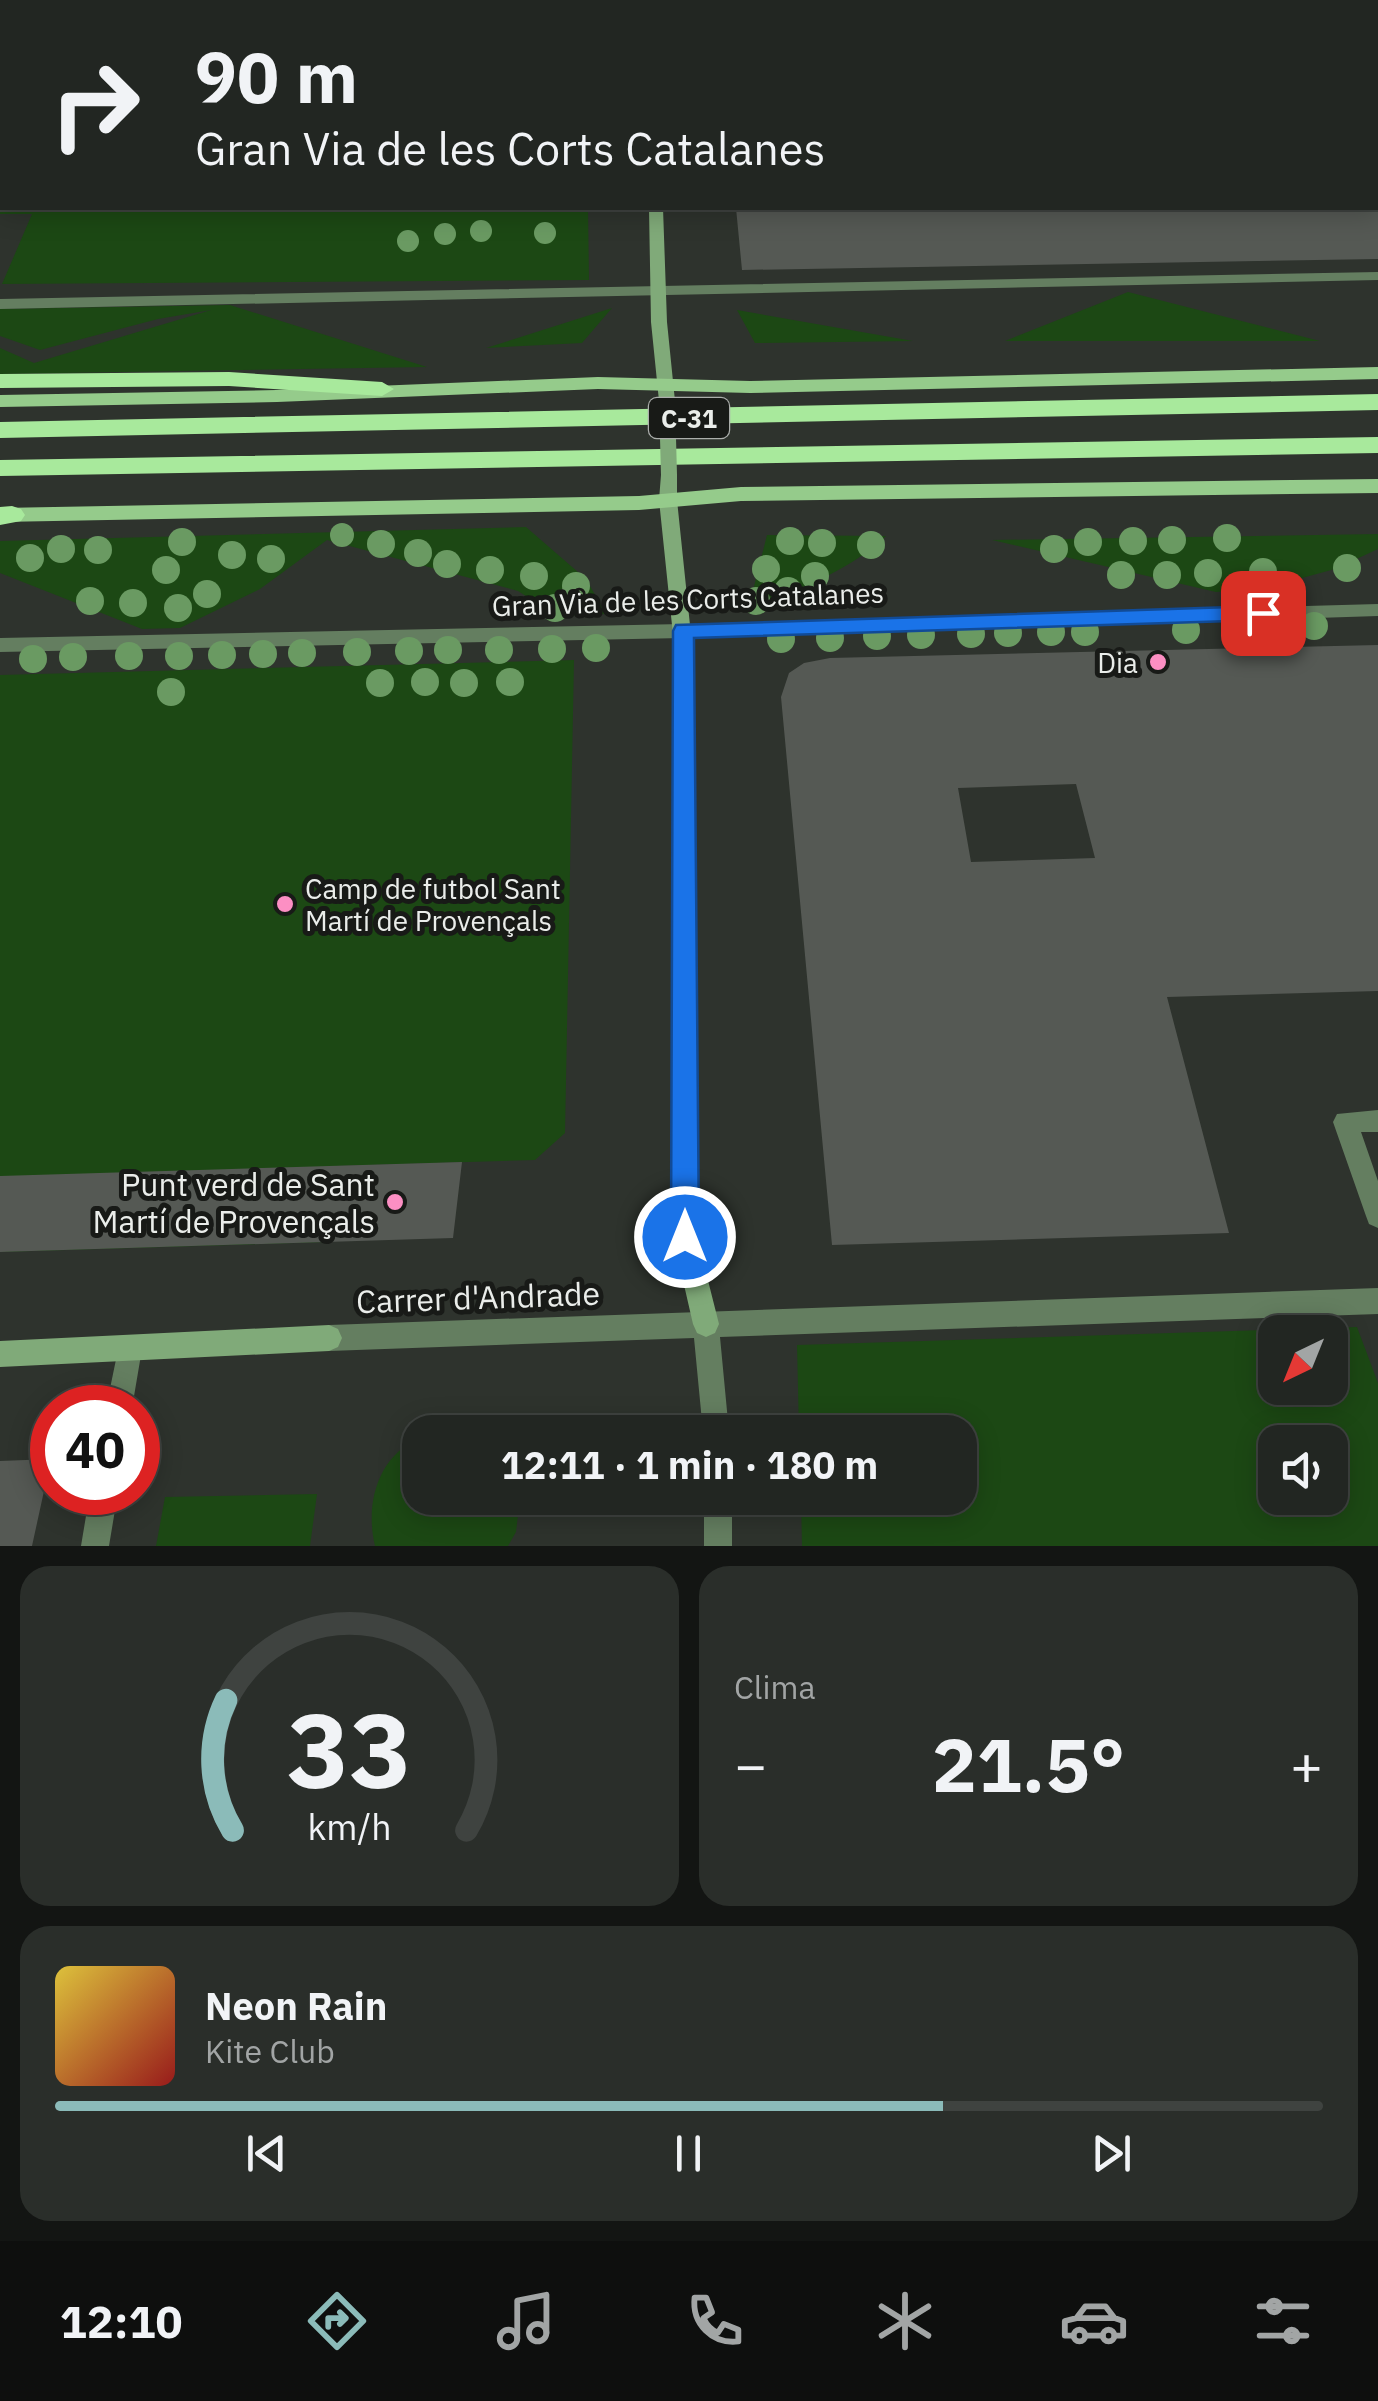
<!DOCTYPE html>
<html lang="es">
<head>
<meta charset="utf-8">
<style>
  :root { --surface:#222622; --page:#2a2e2a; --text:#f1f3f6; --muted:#a2a5a5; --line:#3f4340; --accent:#8bbbb9 }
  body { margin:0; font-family:"IBM Plex Sans",sans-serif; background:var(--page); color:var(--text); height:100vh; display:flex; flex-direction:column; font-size:38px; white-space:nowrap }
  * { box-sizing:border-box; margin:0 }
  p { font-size:32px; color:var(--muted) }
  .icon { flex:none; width:55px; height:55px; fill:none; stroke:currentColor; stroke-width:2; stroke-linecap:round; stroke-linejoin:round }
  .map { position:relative; height:1546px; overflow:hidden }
  .details { display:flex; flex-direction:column; gap:20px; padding:20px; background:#131513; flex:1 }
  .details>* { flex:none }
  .banner { position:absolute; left:0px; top:0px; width:1380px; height:210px; box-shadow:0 5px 25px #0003,0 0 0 2px var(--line); background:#222622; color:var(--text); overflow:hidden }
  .needle { width:65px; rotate:223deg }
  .tools { position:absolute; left:1258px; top:1315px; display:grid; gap:20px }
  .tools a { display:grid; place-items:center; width:90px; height:90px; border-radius:20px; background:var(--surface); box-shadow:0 5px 25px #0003,0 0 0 2px var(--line); font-size:50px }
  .speed { position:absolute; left:30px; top:1385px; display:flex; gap:20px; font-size:50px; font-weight:700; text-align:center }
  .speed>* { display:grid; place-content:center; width:130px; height:130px; border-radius:50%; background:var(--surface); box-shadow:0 5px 25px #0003,0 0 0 2px var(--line); line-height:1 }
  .speed .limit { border:15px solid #d22; background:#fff; color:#111 }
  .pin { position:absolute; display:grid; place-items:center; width:85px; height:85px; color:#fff; margin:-42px; border-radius:20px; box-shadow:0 5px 15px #0006 }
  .me { position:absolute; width:110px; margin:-55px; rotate:0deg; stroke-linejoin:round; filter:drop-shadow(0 0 8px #0008) }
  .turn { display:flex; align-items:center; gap:35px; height:210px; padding:0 30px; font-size:45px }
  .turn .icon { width:130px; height:130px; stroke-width:2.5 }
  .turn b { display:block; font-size:70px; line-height:85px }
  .big { font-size:75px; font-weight:700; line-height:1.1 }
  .details .card { flex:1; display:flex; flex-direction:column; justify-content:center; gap:15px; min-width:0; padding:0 35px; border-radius:30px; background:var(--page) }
  .details .dial { align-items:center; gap:0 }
  .dial svg { height:260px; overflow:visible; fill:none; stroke:var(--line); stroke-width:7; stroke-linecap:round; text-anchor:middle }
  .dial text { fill:var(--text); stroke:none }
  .song { display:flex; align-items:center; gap:30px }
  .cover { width:120px; height:120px; border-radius:15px; background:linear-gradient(135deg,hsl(50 70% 55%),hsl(0 70% 35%)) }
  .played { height:10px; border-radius:5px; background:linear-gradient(90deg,var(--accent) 70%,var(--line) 70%) }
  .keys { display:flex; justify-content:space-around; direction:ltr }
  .heat { display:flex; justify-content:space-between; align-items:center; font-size:55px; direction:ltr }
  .details .tiles { flex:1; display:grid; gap:20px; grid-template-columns:1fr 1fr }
  .card:last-child { grid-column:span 2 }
  .trip { position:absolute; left:402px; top:1415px; width:575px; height:100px; border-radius:30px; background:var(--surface); box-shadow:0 5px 25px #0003,0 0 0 2px var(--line); font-weight:700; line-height:100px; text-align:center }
  .menu { display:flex; height:160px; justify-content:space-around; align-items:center; background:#0e0f0e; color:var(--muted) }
  .menu .icon { width:70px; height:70px }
  .menu .current { color:var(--accent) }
  .menu b { font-size:45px; color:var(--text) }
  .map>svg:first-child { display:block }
  .built { fill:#353e34 }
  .green { fill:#1c4814; fill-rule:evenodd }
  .building { fill:#555954; fill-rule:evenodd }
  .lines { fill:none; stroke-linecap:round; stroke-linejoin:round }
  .lane { fill:#647e60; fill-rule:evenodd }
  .street { fill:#647e60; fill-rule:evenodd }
  .secondary { fill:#80aa79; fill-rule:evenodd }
  .primary { fill:#95cb8b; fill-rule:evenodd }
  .highway { fill:#a8e99c; fill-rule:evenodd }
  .secondary-bridge { stroke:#80aa79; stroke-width:16 }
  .tree { fill:#6a9a62 }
  .route { fill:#1a73e8; stroke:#114b97; stroke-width:2.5 }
  .poi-dot { fill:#fc8fc3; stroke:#181a17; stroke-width:4 }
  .labels { text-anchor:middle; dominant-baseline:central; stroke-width:10; stroke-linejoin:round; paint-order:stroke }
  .shield { fill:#181a17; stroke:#abaeab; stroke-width:2.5 }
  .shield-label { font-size:25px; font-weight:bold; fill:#eaedea }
  .street-label { font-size:28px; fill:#eaedea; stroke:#181a17 }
  .poi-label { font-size:28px; fill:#eaedea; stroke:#181a17; text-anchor:end }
  .near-poi-label { font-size:32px; fill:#eaedea; stroke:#181a17; text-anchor:end }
  .near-street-label { font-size:32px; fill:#eaedea; stroke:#181a17 }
</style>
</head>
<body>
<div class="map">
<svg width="1378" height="1546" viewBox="0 0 1378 1546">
  <rect width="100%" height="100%" fill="#2e332d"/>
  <path class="built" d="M0,0H566L2,2L0,17Z"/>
  <path class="green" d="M0,79L2,208H588L589,280L2,284L32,214H0Z
    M1128,292L1320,341H1005Z
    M230,305L427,367L0,374V348L34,363L211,310L158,319L40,350L0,336V309Z
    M612,308L582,343L486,348Z
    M737,310L913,341L755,343Z
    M526,527L586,579L606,614L557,616L518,591L327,540L260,589L180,628L142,629L0,573V541Z
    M1378,534V549L1335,569L1269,587L1216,592L992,540Z
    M767,535L886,536C849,571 798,591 749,606Z
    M574,660L565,1133L535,1160L336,1166L327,1242L0,1252V675Z
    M1357,1327L1378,1383V1546H802L801,1498H960V1432H799L797,1345ZM1275,1332H1330V1388H1275ZM1330,1442V1498H1275V1442Z
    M420,1438V1498H520L516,1532L508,1546H375C365,1505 377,1456 420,1438Z
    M317,1494L310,1546H156L165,1497Z"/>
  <path class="building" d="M736,208H1378V259L742,270Z
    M1378,645V991L1167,997L1229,1233L832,1245L781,697L789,673L804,663L830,658ZM1076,784L1095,858L971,862L958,788Z
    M462,1162L453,1238L0,1252V1176Z
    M51,1459L32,1546H0V1461Z"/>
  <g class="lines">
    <path class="lane" d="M0,54H2V62H0Z
      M129,1336L138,1340L142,1349L132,1408H106L120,1340Z
      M90,1492H118L109,1546H81Z"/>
    <path class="street" d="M0,39H2V47H0Z
      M1378,272V280L0,309V299Z
      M1378,604V616L683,638L0,652V638L683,624Z
      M1378,1110V1132H1361L1378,1181V1228L1369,1224L1366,1216L1333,1122L1337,1114Z
      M1378,1288V1314L720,1337L729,1432H703L694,1338L329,1351L320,1347L316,1338L320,1329L329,1325Z
      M704,1498H732V1546H704Z"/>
    <path class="secondary" d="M646,0H658V2H646Z
      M649,208H663L667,322L675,401L667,406L659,401L651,322Z
      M669,469L677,475V500L693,654L697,1237L719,1324L715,1333L706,1337L697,1333L693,1324L673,1237L675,654L659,500L661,475Z
      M329,1325L338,1329L342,1338L338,1347L329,1351L0,1367V1341Z"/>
    <path class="primary" d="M1378,367V379L750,393L598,389L277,402L0,407V395L277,390L598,377L750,381Z
      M1378,479V493L741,501L639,510L0,522V508L639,496L741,487Z"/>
    <path class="highway" d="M229,372L382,382L394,389L382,396L229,386L0,388V374Z
      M1378,394V410L0,438V422Z
      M1378,437V453L0,476V460Z
      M12,506L21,509L25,515L21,521L0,525V507Z"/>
    <path class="secondary-bridge" d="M667,401L669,475"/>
  </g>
  <g class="tree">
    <circle cx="481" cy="231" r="11"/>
    <circle cx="545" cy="233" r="11"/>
    <circle cx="445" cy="234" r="11"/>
    <circle cx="408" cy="241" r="11"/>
    <circle cx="342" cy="535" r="12"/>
    <circle cx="1227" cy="538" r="14"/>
    <circle cx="1172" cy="540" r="14"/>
    <circle cx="790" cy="541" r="14"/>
    <circle cx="1133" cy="541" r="14"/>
    <circle cx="182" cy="542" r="14"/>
    <circle cx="1088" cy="542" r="14"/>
    <circle cx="822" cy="543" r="14"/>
    <circle cx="381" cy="544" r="14"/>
    <circle cx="871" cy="545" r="14"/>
    <circle cx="61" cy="549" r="14"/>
    <circle cx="1054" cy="549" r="14"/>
    <circle cx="98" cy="550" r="14"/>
    <circle cx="418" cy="553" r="14"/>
    <circle cx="232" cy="555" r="14"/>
    <circle cx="30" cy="558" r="14"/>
    <circle cx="271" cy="559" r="14"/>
    <circle cx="447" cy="564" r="14"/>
    <circle cx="1347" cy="568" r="14"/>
    <circle cx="766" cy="569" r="14"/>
    <circle cx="166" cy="570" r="14"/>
    <circle cx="490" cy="570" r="14"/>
    <circle cx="1263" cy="572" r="14"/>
    <circle cx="1208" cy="573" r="14"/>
    <circle cx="1121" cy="575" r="14"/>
    <circle cx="1167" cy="575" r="14"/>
    <circle cx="534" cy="576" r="14"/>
    <circle cx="815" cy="576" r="14"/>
    <circle cx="576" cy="586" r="14"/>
    <circle cx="788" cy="591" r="14"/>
    <circle cx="207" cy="594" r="14"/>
    <circle cx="90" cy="601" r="14"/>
    <circle cx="756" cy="601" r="14"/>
    <circle cx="133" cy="603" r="14"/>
    <circle cx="178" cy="608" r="14"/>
    <circle cx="555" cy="608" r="14"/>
    <circle cx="1314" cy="626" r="14"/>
    <circle cx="1186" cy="630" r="14"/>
    <circle cx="1051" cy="632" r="14"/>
    <circle cx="1085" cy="632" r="14"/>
    <circle cx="1008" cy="633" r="14"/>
    <circle cx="971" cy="634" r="14"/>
    <circle cx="921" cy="635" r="14"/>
    <circle cx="877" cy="636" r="14"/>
    <circle cx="830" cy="638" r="14"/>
    <circle cx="781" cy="639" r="14"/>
    <circle cx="596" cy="648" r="14"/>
    <circle cx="552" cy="649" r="14"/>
    <circle cx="448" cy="650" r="14"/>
    <circle cx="499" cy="650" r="14"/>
    <circle cx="409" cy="651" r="14"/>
    <circle cx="357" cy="652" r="14"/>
    <circle cx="302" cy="653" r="14"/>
    <circle cx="263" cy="654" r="14"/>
    <circle cx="222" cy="655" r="14"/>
    <circle cx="129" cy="656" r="14"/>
    <circle cx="179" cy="656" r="14"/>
    <circle cx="73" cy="657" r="14"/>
    <circle cx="33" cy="659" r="14"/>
    <circle cx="425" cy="682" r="14"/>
    <circle cx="510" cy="682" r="14"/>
    <circle cx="380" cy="683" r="14"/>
    <circle cx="464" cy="683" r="14"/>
    <circle cx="171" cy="692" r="14"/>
  </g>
  <path class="route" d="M1263,606L1273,613L1263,620L694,638L699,1237L695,1246L685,1250L675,1246L671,1237L673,631L676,625Z"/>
  <g class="poi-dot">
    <circle cx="1158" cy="662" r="10"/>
    <circle cx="285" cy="904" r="10"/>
    <circle cx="395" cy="1202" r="10"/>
  </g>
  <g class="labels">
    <rect class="shield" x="649" y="398" width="80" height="40" rx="8"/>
    <g class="shield-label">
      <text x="689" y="418">C-31</text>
    </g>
    <g class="street-label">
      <text transform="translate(688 599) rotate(-2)">Gran Via de les Corts Catalanes</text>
    </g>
    <g class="poi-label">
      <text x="1138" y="662">Dia</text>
      <text x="305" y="888" text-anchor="start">Camp de futbol Sant<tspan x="305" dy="32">Martí de Provençals</tspan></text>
    </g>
    <g class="near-poi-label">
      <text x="375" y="1184">Punt verd de Sant<tspan x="375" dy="37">Martí de Provençals</tspan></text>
    </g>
    <g class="near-street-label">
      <text transform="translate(478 1297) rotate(-2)">Carrer d'Andrade</text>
    </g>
  </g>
</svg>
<div class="tools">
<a><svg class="needle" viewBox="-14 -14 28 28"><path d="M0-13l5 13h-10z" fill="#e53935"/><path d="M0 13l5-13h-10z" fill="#a2a5a5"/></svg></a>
<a><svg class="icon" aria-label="sound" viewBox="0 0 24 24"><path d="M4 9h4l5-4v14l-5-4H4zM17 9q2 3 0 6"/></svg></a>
</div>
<div class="speed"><div class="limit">40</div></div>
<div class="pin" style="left:1263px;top:613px;background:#d93025"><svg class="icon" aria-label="arrive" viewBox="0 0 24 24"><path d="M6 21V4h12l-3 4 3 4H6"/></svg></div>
<svg class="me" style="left:685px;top:1237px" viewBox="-20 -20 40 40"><circle r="17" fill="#1a73e8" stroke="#fff" stroke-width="3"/><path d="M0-11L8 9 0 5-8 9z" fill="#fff"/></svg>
<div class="trip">12:11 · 1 min · 180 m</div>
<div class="banner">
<div class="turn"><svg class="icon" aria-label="right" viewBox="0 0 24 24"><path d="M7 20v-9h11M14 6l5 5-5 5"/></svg><div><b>90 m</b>Gran Via de les Corts Catalanes</div></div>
</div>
</div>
<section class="details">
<div class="tiles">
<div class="card dial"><svg viewBox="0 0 100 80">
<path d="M14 69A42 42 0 1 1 86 69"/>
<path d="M14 69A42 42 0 0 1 12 29" stroke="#8bbbb9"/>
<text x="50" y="56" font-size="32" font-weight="700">33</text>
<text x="50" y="72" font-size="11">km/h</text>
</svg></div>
<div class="card"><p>Clima</p>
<div class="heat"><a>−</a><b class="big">21.5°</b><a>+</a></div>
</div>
<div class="card">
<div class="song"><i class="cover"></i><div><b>Neon Rain</b><p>Kite Club</p></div></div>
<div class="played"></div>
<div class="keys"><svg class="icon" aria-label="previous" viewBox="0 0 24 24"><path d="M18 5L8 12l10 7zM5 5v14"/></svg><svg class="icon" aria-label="pause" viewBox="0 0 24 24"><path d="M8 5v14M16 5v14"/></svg><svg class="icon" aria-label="next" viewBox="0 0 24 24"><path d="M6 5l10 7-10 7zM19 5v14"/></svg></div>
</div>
</div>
</section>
<nav class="menu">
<b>12:10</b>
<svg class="icon current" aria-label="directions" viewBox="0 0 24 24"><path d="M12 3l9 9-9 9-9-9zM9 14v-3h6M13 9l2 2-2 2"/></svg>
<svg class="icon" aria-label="music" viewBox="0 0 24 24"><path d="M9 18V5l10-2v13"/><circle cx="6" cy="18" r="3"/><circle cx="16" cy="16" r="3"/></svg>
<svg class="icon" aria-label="phone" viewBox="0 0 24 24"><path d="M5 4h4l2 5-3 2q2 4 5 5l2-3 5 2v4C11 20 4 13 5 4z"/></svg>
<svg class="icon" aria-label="climate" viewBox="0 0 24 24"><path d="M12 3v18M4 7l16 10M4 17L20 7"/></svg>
<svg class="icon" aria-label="car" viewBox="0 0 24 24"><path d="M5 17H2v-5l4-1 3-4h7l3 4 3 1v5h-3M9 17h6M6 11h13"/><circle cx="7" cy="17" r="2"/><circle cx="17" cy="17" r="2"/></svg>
<svg class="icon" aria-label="filters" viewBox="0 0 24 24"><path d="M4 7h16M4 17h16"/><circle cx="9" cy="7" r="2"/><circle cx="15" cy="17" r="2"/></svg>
</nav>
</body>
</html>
